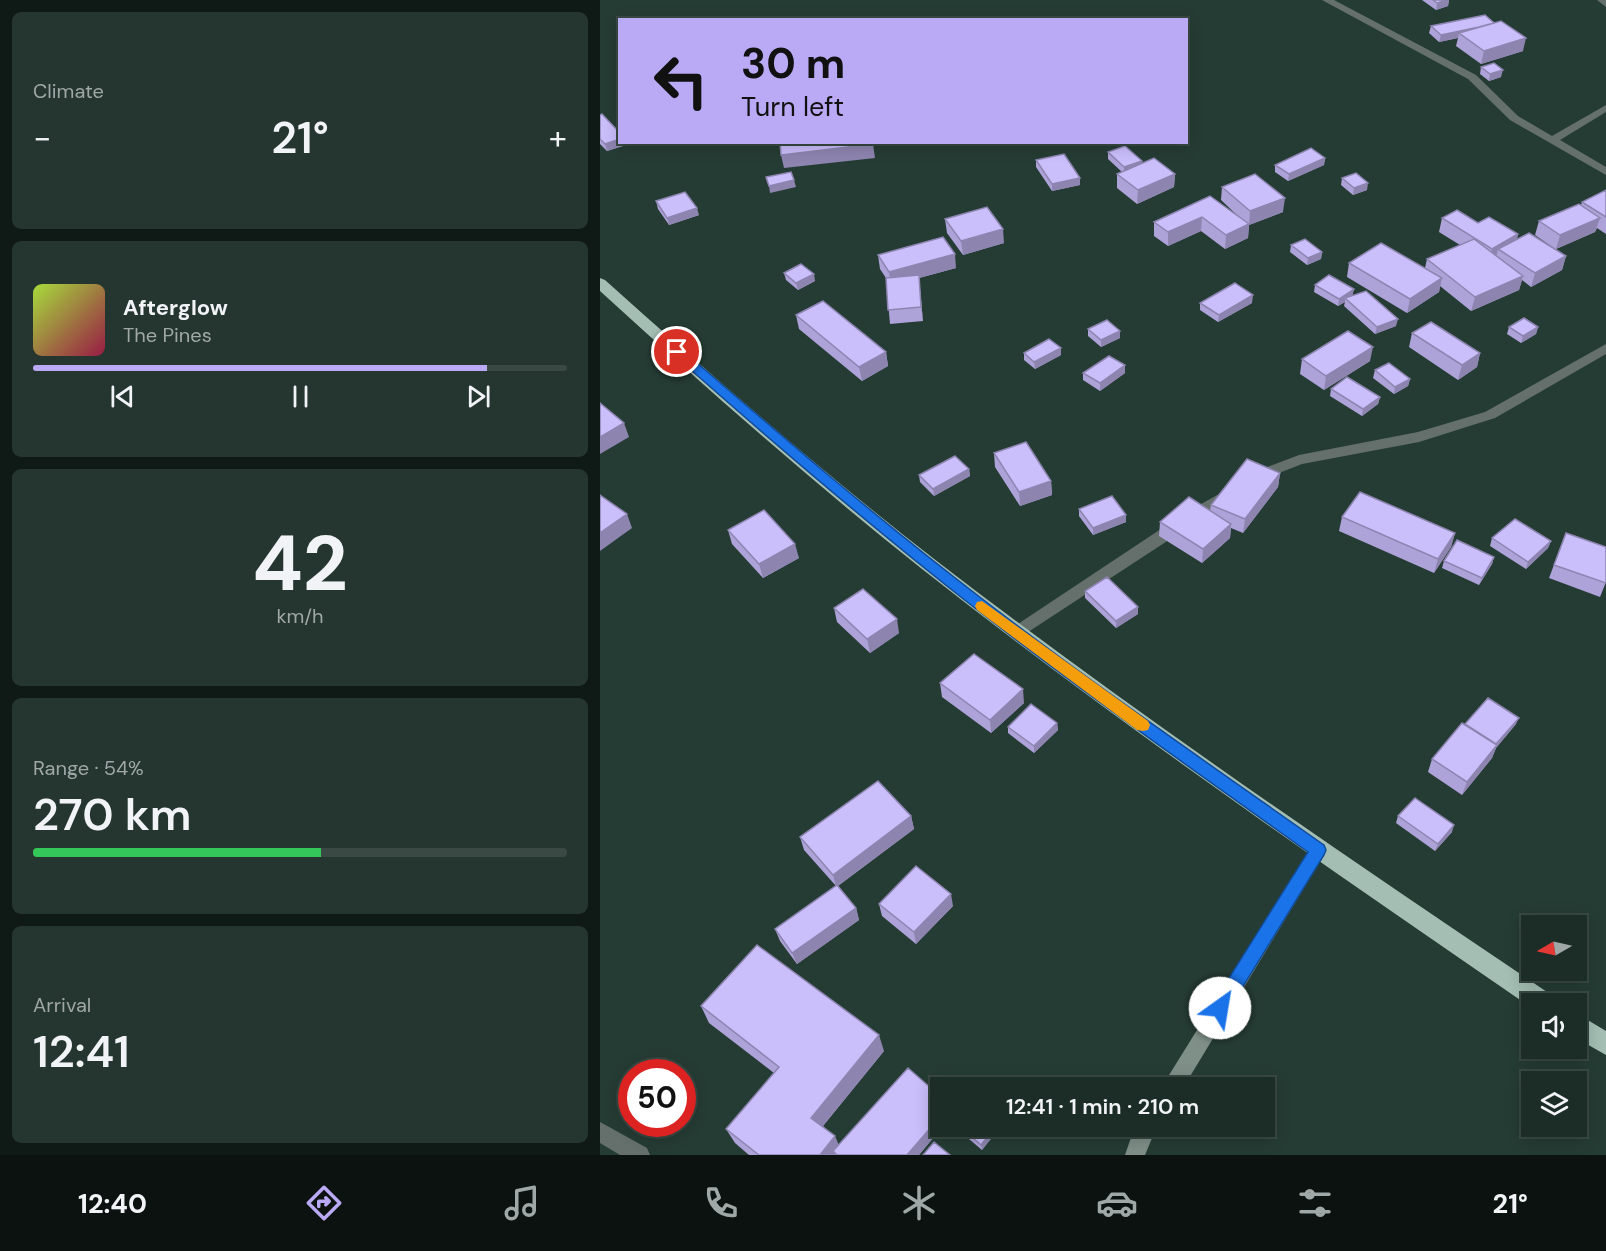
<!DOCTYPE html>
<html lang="en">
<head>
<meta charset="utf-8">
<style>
  :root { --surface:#1c2d27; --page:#25352f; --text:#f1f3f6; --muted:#a0a8a7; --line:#3a4944; --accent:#baaaf6 }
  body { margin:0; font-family:"DM Sans",sans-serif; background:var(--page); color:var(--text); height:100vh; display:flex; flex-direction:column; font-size:22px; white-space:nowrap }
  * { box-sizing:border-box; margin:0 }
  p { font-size:20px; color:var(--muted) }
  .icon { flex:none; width:33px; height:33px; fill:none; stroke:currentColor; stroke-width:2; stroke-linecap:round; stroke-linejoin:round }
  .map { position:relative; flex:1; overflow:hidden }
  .side { display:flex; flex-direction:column; gap:12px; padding:12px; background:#0f1915; width:600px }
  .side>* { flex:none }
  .guide { position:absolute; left:18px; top:18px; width:570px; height:126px; border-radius:0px; box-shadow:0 3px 15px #0003,0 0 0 2px var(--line); background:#baaaf6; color:#111; overflow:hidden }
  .needle { width:39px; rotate:261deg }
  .tools { position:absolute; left:921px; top:915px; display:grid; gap:12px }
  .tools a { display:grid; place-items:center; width:66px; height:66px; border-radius:0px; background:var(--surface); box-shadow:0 3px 15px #0003,0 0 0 2px var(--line); font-size:30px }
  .speed { position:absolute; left:18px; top:1059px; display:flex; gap:12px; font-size:30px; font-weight:700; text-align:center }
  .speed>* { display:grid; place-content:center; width:78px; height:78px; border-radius:50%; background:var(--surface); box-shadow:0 3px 15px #0003,0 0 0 2px var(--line); line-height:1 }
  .speed .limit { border:9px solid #d22; background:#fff; color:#111 }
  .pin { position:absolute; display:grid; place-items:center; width:51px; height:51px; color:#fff; margin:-26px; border:3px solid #fff; border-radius:50%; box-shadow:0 2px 6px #0007 }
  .me { position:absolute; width:66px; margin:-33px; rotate:32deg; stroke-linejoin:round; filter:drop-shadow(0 0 4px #0008) }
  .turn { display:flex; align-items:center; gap:21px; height:126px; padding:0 24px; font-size:27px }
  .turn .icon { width:78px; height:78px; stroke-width:2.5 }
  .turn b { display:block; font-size:42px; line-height:51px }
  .big { font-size:45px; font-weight:600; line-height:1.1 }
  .side .card { flex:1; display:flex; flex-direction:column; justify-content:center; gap:9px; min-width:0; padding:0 21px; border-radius:9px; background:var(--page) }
  .side .dial { align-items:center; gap:0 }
  .dial b { font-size:78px; line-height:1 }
  .song { display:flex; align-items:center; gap:18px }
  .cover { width:72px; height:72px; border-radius:9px; background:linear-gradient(135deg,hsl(80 70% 55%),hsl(340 70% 35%)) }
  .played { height:6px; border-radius:3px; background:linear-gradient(90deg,var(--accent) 85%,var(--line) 85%) }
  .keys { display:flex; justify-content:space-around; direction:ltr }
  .heat { display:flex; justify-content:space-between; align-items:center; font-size:33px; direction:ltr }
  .charge { height:9px; border-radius:4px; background:linear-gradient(90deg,#34c759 54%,var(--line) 0) }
  .trip { position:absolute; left:330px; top:1077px; width:345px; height:60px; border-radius:0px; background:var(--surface); box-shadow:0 3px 15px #0003,0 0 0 2px var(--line); font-weight:600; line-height:60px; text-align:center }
  .tab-bar { display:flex; height:96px; justify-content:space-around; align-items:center; background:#0b1210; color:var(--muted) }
  .tab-bar .icon { width:42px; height:42px }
  .tab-bar .active { color:var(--accent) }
  .tab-bar b { font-size:27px; color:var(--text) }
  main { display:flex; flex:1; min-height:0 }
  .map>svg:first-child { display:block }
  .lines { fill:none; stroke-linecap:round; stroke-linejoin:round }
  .street { fill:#65706c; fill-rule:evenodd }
  .secondary { fill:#7f9089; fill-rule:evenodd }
  .highway { fill:#a4beb4; fill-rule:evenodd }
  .wall { fill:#aea3d8 }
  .shaded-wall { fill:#8d85b0 }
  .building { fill:#cabefb; stroke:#8d85b0; stroke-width:1.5 }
  .route { fill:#1a73e8; stroke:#114b97; stroke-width:1.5 }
  .slow { fill:#f59e0b }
</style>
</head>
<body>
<main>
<section class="side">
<div class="card"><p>Climate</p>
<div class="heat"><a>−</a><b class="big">21°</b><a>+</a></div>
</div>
<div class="card">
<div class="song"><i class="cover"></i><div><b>Afterglow</b><p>The Pines</p></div></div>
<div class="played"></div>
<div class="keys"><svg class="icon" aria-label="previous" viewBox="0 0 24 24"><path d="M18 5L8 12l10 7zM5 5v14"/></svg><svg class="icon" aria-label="pause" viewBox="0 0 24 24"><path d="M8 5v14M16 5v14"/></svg><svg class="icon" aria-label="next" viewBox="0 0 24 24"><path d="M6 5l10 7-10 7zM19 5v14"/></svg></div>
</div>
<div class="card dial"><b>42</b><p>km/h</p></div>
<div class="card"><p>Range · 54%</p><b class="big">270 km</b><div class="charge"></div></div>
<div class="card"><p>Arrival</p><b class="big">12:41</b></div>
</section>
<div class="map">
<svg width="1006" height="1155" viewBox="0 0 1006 1155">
  <rect width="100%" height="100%" fill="#253c34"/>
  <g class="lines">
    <path class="street" d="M722,0H734L876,75L918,116L952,136L1006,105V112L960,140L1006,167V175L910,120L868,79Z
      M997,0H1006V7Z
      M1006,344V354L895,418L819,442L702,464L656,482L649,477L651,473L699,455L818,432L885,412Z
      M628,489L635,494L633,498L422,636H412L409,632L412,628L585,513Z
      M0,1122L47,1148L50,1155H20L0,1143Z"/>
    <path class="secondary" d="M718,842L724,845L727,850L724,855L583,1088H561L712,845Z
      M535,1126H557L545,1155H525Z"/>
    <path class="highway" d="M0,278L5,280C113,377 223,473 338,562C537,715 745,856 953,996L956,1004H932V1008C725,866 519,724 322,569C211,481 105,387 0,291Z
      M976,1013L1006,1031V1055L976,1038Z"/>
  </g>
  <path class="wall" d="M822,0H849L848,6L836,10Z
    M885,15L923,51L881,64L856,46L858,38L839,42L829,33L831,26Z
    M881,67L901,77L889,81L880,74Z
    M0,115L20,142H26V145L7,151L0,144Z
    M508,152L542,161V164L575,174L574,187L537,204L517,188V174L522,172L508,159Z
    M725,158L724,165L688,181L675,172V165Z
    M436,160L480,185L452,191L436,167Z
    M742,178L767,190L753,195L741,185Z
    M622,187L683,212L649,225L648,238L625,249L601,231L568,246L554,236V222L610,196L640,218L621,200Z
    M1006,190V234L997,228L995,232L956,249L966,256L962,270L931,287L922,280L919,290L871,311L840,286L839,292L807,313L747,277L749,263L825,268L827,259L860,245L839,232L842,218L878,223L918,234L917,239L955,249L935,235L939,221L981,205L982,202Z
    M56,201L99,215L69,225L58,209Z
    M345,219L404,243L363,255L347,233Z
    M691,245L722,252L721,259L707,265L690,252Z
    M278,255L356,268L319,278L323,321L290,324L286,278L280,269Z
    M184,273L215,281L198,290L186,280Z
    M715,285L754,289L752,296L796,326L775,334L744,306L745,302L738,306L714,292Z
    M600,303H652L618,322L600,310Z
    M196,315L286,352L288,366L262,381L199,329Z
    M909,327H938L936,334L921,343L907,334Z
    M488,329L520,338L501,347L488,336Z
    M812,333L880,353L877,367L858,380L809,347Z
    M461,348V355L435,369L424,360V353Z
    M702,359L770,361L724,390L700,374Z
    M525,365V373L500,391L483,380V373Z
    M775,370L810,379L808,386L794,394L773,378Z
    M731,389L780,397L778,404L762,416L730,396Z
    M394,453L451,481L452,495L420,506L395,467Z
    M369,469L370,476L334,496L320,482L319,475Z
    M680,473L678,487L643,533L631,528L630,538L602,563L559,536L560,522L610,511L611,505Z
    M479,509L526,515V522L493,535L479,516Z
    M742,517L855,533L851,547L834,573L739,531Z
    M128,530L199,558L163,578L132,544Z
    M966,533L1006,582L1000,597L949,578Z
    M892,538L951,541L948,548L926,569L890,546Z
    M894,557L892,564L879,585L842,568L844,561Z
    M485,591L538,607V614L516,628L485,598Z
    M234,608L299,633L270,653L237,622Z
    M340,683L424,703L391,733L342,697Z
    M457,723L458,730L434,753L408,733V727Z
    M865,724H916L896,748L892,758L862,795L828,772L832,759Z
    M311,816L314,829L238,886L256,908L259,920L197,964L180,941L175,929L236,886L204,850L200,837Z
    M798,816L852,832L835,851L796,823Z
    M279,904L353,906L316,944L282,916Z
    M101,1006L284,1051L223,1126L239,1145L343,1126L319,1155H149L135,1143L126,1129L174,1073L109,1023Z
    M356,1126H401L382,1150L356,1128Z"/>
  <path class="shaded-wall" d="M847,0H849L848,6L836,10L837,3Z
    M896,24L859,33L858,38L839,42L841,35Z
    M926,38L923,51L881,64L884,51Z
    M903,70L901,77L889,81L890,74Z
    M20,139V142H26V145L7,151L5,144Z
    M273,144L275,158L184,168L181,155Z
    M725,158L724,165L688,181L689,174Z
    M542,161V168L524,175V167Z
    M575,174L574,187L537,204L538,190Z
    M480,178V185L452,191V184Z
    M194,180L196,187L170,193L169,186Z
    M768,183L767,190L753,195L754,188Z
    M685,198L683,212L649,225L650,211Z
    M97,208L99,215L69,225L67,218Z
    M602,217L601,231L568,246V232Z
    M1000,218L995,232L956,249L960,235Z
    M649,224L648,238L625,249L626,235Z
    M403,229L404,243L363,255L361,241Z
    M918,234L914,248L898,249L896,259L888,263L892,249Z
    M722,252L721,259L707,265L708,258Z
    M355,254L356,268L319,278L323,321L321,307L291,286L289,272Z
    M966,256L962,270L931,287L935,273Z
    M214,274L215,281L198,290L196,283Z
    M923,276L919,290L871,311L875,297Z
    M842,278L839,292L807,313L810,299Z
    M754,289L752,297L745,298V302L738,306L739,299Z
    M653,295L652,303L618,322L619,315Z
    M798,319L796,326L775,334L777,327Z
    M938,327L936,334L921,343L923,336Z
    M520,331V338L501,347V340Z
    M773,347L770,361L724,390L726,376Z
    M461,348V355L435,369L434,362Z
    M286,352L288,366L262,381L259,367Z
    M880,353L877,367L858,380L862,365Z
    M525,365V373L500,391V383Z
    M810,379L808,386L794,394L795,387Z
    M780,397L778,404L762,416L763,409Z
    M24,423L29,437L0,454V437Z
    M369,469L370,476L334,496L333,489Z
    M680,473L678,487L643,533L645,519Z
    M451,481L452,495L420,506L419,492Z
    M27,514L32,528L0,551V533Z
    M526,515V522L493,535V528Z
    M631,524L630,538L602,563L603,549Z
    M855,533L851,547L834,573L838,559Z
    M951,541L948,548L926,569L928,562Z
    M195,544L199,558L163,578L159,564Z
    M894,557L892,564L879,585L882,578Z
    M538,607V614L516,628V621Z
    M297,619L299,633L270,653L267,639Z
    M423,689L424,703L391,733L390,720Z
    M919,718L916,724L896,748L892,758L862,795L867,782L896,745Z
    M457,723L458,730L434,753V746Z
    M311,816L314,829L236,887L233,875Z
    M854,825L852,832L835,851L838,844Z
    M351,894L353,906L316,944L314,932Z
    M256,908L259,920L197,964L192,953Z
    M279,1035L284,1051L218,1132L211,1118Z
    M340,1117V1126H343L319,1155H307Z
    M396,1126H401L382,1150L381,1145Z
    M235,1136L241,1150L233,1151L235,1155H220Z"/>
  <path class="building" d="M833,0H847L837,3Z
    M885,15L894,23L879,27L841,35L831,26Z
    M901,21L926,38L884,51L859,33Z
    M894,63L903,70L890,74L881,67Z
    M2,114L20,133V139L5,144L0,139V115Z
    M180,142H273V144L181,155Z
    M525,146L542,161L524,167L508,152Z
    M711,148L725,158L689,174L675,165Z
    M464,154L480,178L452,184L436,160Z
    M554,158L575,174L538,190L517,174Z
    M191,172L194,180L169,186L166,177Z
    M756,173L768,183L754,188L742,178Z
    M655,174L685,198L650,211L622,187Z
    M1006,190V217L982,202Z
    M85,192L97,208L67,218L56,201Z
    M610,196L649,224L626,235L602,217L568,232L554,222Z
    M979,204L1000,218L960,235L939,221Z
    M387,207L403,229L361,241L345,219Z
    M857,210L878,223L889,217L918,234L892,249L842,218Z
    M929,233L966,256L935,273L898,249Z
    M343,237L355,254L289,272L278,255Z
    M705,239L722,252L708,258L691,245Z
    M874,239L923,276L875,297L827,259Z
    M781,243L842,278L810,299L749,263Z
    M201,264L214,274L196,283L184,273Z
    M319,275L321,307L288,310L286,278Z
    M729,275L754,289L739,299L715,285Z
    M635,283L653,295L619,315L600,303Z
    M766,291L798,319L777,327L745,298Z
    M223,301L286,352L259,367L196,315Z
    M924,318L938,327L923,336L909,327Z
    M507,320L520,331L501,340L488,329Z
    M831,322L880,353L862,365L812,333Z
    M748,331L773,347L726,376L702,359Z
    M449,339L461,348L434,362L424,353Z
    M509,356L525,365L500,383L483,373Z
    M789,363L810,379L795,387L775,370Z
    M747,377L780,397L763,409L731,389Z
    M0,403L24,423L0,437Z
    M426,442L451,481L419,492L394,453Z
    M355,456L369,469L333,489L319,475Z
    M647,459L680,473L645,519L611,505Z
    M760,492L855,533L838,559L742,517Z
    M0,495L27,514L0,533Z
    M512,496L526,515L493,528L479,509Z
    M589,497L631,524L603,549L560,522Z
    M164,510L195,544L159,564L128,530Z
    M915,519L951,541L928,562L892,538Z
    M966,533L1006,547V583L954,565Z
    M857,540L894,557L882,578L844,561Z
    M507,577L538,607L516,621L485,591Z
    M263,589L297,619L267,639L234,608Z
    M374,654L423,689L390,720L340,683Z
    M888,698L919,718L896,744L865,724Z
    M431,704L457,723L434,746L408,727Z
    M862,723L897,745L867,782L832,759Z
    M278,781L311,816L233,875L200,837Z
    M815,798L854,825L838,844L798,816Z
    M316,866L351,894L314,932L279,904Z
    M237,885L256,908L192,953L175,929Z
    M157,945L279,1035L211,1118L235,1136L220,1155H159L126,1129L179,1067L101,1006Z
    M308,1068L340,1096V1117L307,1155H237L233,1151Z
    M391,1080L400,1088H384Z
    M359,1126H396L381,1145Z
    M334,1142L350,1155H323Z"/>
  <path class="route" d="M77,348L81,349C179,434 278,519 381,598C493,684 609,764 724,845L726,850L724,855L626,1014L620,1017L614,1014L611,1008L614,1002L708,852C595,771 481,691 371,605C269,525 170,440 73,354L71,352Z"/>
  <path class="slow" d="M382,601L548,721L550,725L548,730L543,731L537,730L377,610L375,606L377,602Z"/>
</svg>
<div class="tools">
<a><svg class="needle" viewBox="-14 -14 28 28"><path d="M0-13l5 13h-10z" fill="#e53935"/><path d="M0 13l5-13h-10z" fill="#a0a8a7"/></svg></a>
<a><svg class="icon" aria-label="sound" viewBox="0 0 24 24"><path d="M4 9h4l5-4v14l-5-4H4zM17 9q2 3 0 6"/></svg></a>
<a><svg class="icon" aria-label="layers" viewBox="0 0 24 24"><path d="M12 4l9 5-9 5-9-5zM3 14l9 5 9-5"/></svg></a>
</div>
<div class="speed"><div class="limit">50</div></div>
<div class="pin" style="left:77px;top:352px;background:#d93025"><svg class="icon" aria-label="arrive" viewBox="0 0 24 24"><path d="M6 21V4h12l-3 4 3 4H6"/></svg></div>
<svg class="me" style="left:620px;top:1008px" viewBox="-20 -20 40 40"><circle r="19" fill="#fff"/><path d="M0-13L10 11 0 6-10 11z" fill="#1a73e8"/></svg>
<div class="trip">12:41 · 1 min · 210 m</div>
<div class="guide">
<div class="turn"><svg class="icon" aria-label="left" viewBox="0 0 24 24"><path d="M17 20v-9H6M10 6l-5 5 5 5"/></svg><div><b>30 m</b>Turn left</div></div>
</div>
</div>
</main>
<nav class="tab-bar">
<b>12:40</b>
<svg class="icon active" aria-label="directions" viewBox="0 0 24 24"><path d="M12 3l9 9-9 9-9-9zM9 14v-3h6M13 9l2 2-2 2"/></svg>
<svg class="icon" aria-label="music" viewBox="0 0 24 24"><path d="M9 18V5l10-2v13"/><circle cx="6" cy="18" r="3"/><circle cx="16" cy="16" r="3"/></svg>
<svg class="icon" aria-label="phone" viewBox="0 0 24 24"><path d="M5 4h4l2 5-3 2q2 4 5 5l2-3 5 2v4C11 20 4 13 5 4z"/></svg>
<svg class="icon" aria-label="climate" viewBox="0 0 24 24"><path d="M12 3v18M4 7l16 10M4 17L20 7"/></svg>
<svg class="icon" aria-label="car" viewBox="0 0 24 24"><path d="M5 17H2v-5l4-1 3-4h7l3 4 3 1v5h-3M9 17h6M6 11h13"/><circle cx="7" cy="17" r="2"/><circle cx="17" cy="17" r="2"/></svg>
<svg class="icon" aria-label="filters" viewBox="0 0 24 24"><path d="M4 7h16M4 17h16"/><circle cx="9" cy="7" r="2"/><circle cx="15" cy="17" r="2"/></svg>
<b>21°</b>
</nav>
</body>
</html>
